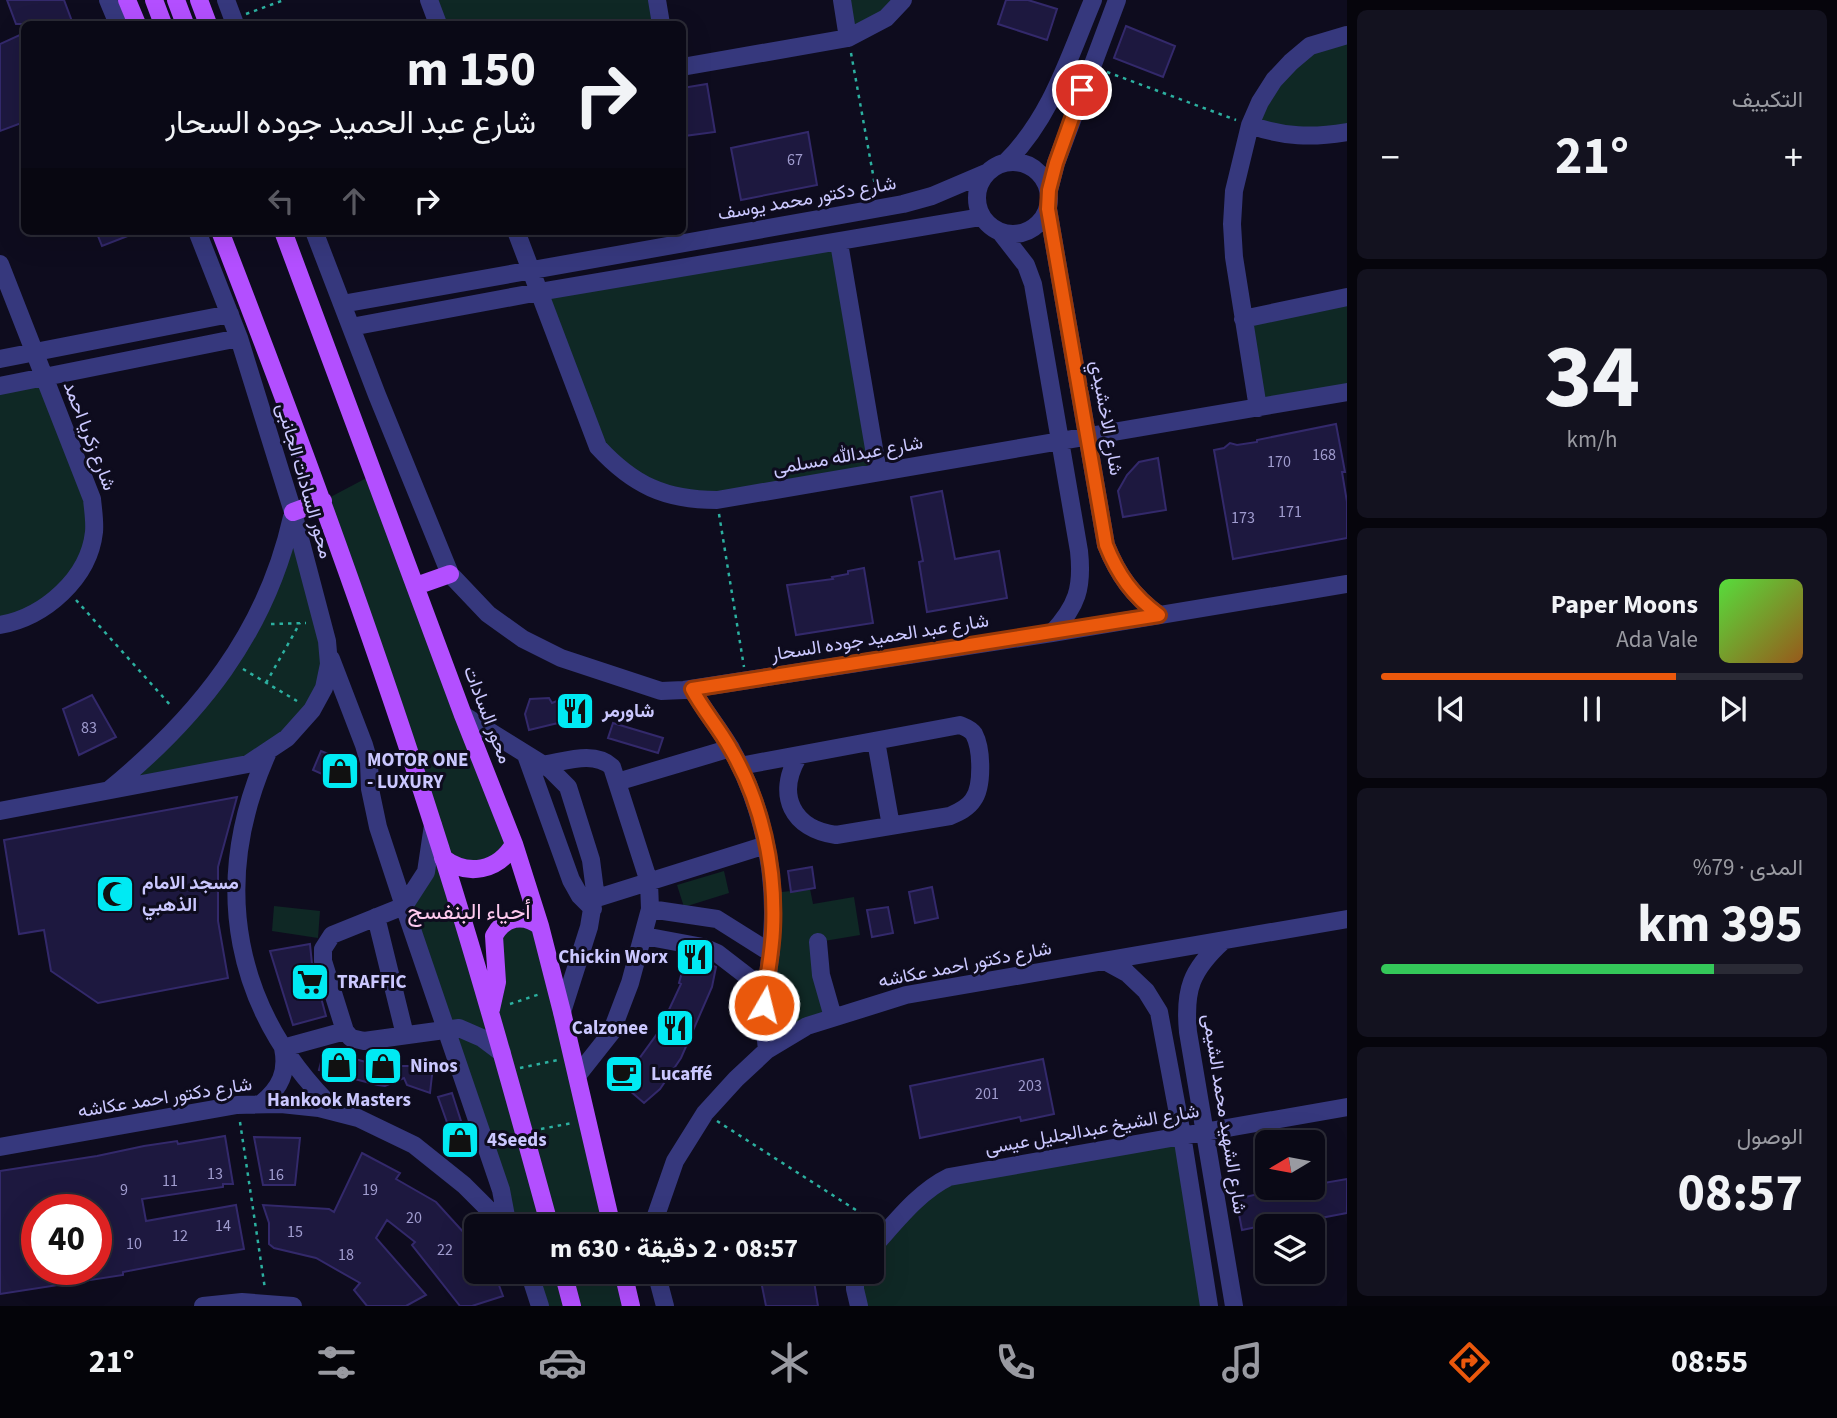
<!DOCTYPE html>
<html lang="ar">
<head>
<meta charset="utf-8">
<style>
  :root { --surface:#0a0916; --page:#13121f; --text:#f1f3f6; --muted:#999aa1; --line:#2a2a35; --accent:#ea580c }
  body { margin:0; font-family:"Source Sans 3",Vazirmatn,sans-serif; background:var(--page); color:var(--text); direction:rtl; height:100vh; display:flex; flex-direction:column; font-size:26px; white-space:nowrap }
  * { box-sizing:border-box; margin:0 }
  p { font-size:23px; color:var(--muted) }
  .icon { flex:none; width:38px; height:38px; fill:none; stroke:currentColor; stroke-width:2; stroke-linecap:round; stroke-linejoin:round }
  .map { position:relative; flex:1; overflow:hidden; direction:ltr }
  .drawer { display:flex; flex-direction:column; gap:10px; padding:10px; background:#06050c; width:490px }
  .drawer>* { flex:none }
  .banner { position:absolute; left:21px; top:21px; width:665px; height:214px; border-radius:10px; box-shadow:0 7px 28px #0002,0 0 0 2px var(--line); direction:rtl; background:#0a0916; color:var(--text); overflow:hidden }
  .needle { width:46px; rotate:260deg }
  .buttons { position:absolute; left:1255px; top:1130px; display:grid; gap:14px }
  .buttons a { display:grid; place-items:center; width:70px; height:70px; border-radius:10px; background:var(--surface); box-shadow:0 7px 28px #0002,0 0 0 2px var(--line); font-size:35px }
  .speed { position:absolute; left:21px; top:1194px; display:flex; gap:14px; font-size:35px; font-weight:700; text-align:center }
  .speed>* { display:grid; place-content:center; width:91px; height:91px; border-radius:50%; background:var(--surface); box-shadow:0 7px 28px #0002,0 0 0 2px var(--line); line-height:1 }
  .speed .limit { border:10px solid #d22; background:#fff; color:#111 }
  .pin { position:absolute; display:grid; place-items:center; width:60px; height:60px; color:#fff; margin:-30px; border:4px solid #fff; border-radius:50%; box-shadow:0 2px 7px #0007 }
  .me { position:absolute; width:77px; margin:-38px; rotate:8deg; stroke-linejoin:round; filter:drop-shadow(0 0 5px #0008) }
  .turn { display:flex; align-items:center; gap:24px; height:147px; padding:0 35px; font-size:32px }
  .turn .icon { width:91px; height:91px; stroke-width:2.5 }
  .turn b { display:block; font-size:49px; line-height:60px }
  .lanes { display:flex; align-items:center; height:66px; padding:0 35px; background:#0003; justify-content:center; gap:35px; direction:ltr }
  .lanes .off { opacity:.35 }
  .big { font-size:52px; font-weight:700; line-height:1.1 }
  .drawer .card { flex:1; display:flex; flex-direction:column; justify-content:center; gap:10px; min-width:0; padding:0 24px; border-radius:10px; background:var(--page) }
  .drawer .dial { align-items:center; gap:0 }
  .dial b { font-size:91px; line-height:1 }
  .song { display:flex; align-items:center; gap:21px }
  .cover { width:84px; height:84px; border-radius:10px; background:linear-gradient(135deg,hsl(110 70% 55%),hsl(30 70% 35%)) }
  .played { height:7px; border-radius:4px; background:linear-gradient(90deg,var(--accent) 70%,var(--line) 70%) }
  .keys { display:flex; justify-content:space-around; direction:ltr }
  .heat { display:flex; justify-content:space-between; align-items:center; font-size:38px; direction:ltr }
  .charge { height:10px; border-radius:5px; background:linear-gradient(90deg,#34c759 79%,var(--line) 0) }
  .trip { position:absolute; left:464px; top:1214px; width:420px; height:70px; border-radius:10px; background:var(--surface); box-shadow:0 7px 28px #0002,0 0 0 2px var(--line); font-weight:700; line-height:70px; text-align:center; direction:rtl }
  .tab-bar { display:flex; height:112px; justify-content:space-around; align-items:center; background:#040409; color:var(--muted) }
  .tab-bar .icon { width:49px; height:49px }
  .tab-bar .on { color:var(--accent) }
  .tab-bar b { font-size:32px; color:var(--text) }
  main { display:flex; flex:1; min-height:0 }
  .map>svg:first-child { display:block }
  .green { fill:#0f2825 }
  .building { fill:#1d183f; stroke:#33296b; stroke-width:2; fill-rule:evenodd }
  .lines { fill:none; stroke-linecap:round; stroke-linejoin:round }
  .path { stroke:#2cb0a0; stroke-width:2.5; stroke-dasharray:3.5 5; stroke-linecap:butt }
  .minor { stroke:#36387d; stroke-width:18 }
  .major { stroke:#b34fff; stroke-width:18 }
  .route-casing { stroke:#983908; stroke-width:18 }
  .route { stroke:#ea580c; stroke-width:12 }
  .labels { text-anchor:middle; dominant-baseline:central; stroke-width:6; stroke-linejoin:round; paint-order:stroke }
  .number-label { font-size:16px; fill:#a09ccf }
  .street-label { font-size:19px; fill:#cbc8ff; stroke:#0e0c1e }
  .poi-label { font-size:19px; font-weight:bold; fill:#cbc8ff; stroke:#0e0c1e; text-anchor:start }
  .quarter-label { font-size:23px; fill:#ffcaef; stroke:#0e0c1e }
</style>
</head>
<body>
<main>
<section class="drawer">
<div class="card"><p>التكييف</p>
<div class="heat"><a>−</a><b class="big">21°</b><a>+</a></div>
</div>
<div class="card dial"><b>34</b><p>km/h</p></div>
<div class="card">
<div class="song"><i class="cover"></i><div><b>Paper Moons</b><p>Ada Vale</p></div></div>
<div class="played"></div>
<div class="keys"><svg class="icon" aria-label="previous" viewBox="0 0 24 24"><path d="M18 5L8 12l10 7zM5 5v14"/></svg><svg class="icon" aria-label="pause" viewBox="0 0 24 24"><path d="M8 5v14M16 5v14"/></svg><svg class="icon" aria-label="next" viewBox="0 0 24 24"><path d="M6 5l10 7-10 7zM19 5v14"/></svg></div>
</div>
<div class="card"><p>المدى · 79%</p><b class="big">395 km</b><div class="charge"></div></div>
<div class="card"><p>الوصول</p><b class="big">08:57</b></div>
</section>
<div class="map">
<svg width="1347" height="1306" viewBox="0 0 1347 1306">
  <rect width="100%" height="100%" fill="#0e0c1e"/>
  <path class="green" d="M429,0H657L661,24H438Z
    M842,0H901L848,38Z
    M1347,38V132L1250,125L1291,62Z
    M839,243L878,472L694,500L613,464L539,292Z
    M1347,297V392L1258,408L1243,319Z
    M44,378L94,532L66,589L0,625V386Z
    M374,474L514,844L503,859L451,863L489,1010L497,930L534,922L614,1227H508L404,906L433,827L323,501Z
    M293,512L327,641L324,688L259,759L106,792L230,662Z
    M724,871L729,893L684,907L677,885Z
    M810,889L813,904L854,897L860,935L818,942L833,1017L784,1039L765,1035L772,893Z
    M274,906L320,911L318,938L272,931Z
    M1182,1135L1209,1306H861L855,1272H872V1248L935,1183Z
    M529,1272H625L634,1306H540Z"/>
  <path class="building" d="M7,0H64L73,24H16Z
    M1006,0H1028L1057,9L1047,40L998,24Z
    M1126,26L1175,46L1163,77L1114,58Z
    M24,33V122L0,131V44Z
    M707,84L715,132L684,136L682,88Z
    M808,132L817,185L741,200L731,148Z
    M96,231H138V232L102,246Z
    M1336,424L1345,472H1342L1347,502V538L1233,559L1214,450L1224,448L1230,443L1237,445L1257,442V440Z
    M1158,458L1166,510L1123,517L1118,491L1127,475L1139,462Z
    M942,491L955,559L999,551L1007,598L927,612L919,562L923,561L911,497Z
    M864,568L873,623L796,635L787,585L833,579L832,577L848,574V571Z
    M92,695L116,737L79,755L63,709Z
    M577,696L583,699L587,716L529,730L525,714L530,699L549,698L552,703L567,697Z
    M613,723L663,738L658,753L608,738Z
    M321,751L350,763L340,782L313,770Z
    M237,797L218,867V921L228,978L98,1003L51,971L44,930L19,934L4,840Z
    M812,867L815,888L791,892L788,871Z
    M932,887L938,918L915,923L909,892Z
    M888,907L893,933L872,937L867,910Z
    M310,944L312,964L326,1016L293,1025L270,951Z
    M695,957L716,967L712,987L681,1058L660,1089L644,1103L614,1077L626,1062L633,1067L670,1016L667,1014L681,984L679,983L684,965L694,967Z
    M324,1050L369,1063L371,1052L399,1056L398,1066H433L430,1093L407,1085L404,1078L385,1086L378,1085L319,1070Z
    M1043,1059L1054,1114L1021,1121L1020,1117L920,1138L910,1086Z
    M452,1093L468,1143L455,1145L438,1097Z
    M225,1136L233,1184H223V1187L142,1199L146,1221L236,1205L244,1249L123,1272V1275L0,1294V1171L97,1156L144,1146L177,1141L178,1144ZM96,1208V1269H37V1209Z
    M254,1137L300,1138L295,1185H263Z
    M362,1153L400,1173L396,1179L436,1202L476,1246V1272H494L503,1296L472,1306H460L412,1245L415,1242L387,1220L376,1238L426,1295L406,1306H367L354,1290L360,1283L316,1258L274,1248L269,1244V1223L263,1205L329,1209L334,1212Z
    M1347,1179V1213L1310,1220L1309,1216L1242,1230L1236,1199L1286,1188H1312V1185Z
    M761,1281H814L818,1306H766Z"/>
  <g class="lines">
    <path class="path" d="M246,14L284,0
      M851,53L876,191
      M1107,72L1236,120
      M719,514L744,667
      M76,600L172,707
      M271,624L306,623
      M243,669L297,701
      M266,683L300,623
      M510,1004L540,994
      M520,1068L558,1060
      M717,1121L873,1221
      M240,1122L265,1289
      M541,1129L572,1123"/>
    <path class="minor" d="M108,0L118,24
      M226,0L235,24
      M429,0L438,24
      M657,0L661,24
      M842,0L848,38
      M682,67L848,38L886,18L903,0
      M1250,125C1284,137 1312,138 1347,132
      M977 198a36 36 0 1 1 72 0a36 36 0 1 1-72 0Z
      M1006,162C1051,118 1069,57 1093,0
      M1049,190L1056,163L1117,0
      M1048,209L1106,545C1118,575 1133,596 1159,615
      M314,231L377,395L450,574L488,614L523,639L561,658L661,691L684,690L1052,633L1347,584
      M516,231L598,447C633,485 665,500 717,500L1347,392
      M1001,233L1026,265L1033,284L1079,551C1083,588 1077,606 1052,633
      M839,243L878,472
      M0,264L92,499C93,510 95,521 94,532C89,578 45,617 0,625
      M342,304L903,204L932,196L986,173
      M1243,319L1347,297
      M351,327L539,292L981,217
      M0,359L230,314
      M0,386L239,338
      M1258,408L1234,257L1232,224L1234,191L1250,125L1260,102L1274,80L1291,62L1310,46L1347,35
      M331,659L364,745L369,762L370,789L378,827L404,906L332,935L323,949V961L345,1031L351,1038L364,1041L459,1028L482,1038L502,1053
      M692,689C703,709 718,727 730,747C758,796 773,856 773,912C773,959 760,1003 767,1050
      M463,715L550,769L568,787L591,860L595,891L589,927L562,1012
      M876,741L891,826
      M268,752C209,884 233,1012 337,1112
      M526,755L571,880L580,896L593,909
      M542,765C564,762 594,750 612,767L649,882L650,909L630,983L611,1033L577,1076
      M740,766L960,725C965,727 971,729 974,734C982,749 983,787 973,800C968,808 959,812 950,816L836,835C792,829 776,795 798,757
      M617,782L731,748
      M109,790C199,716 266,633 292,517
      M0,811L248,764L287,738L312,710L324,688L329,664L327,641L293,512L239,338L197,231
      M433,825L426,872L404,906L501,1190L508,1227
      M594,899L766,845
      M650,909L717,919L771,953
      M376,917L405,1035
      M644,936L703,947L717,953L765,990
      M1223,941C1191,970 1184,990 1188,1032L1234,1306
      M818,942L821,975L833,1017
      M1105,961L1127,973L1146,991L1159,1012L1182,1135L1209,1306
      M262,1103C280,1088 288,1072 283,1048L345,1031
      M0,1147L237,1105L281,1104L319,1108L358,1118L414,1145L464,1185L506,1227
      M652,1227L675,1161L705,1113L736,1079L767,1050L807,1026L906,995L1347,919
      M872,1248C895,1223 918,1192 949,1177L1347,1107
      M529,1272L540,1306
      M656,1272L665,1306
      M855,1272V1289L859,1306
      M203,1306L242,1302L293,1306"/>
    <path class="major" d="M127,0L137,24
      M154,0L163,24
      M176,0L185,24
      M199,0L208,24
      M220,231C296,427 369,624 433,825C476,958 513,1092 550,1227
      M283,231L463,715L514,844L540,926L562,1012L612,1227
      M293,512L323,501
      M416,586L450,574
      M443,858C468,877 498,871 514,844
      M491,1009L497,982L494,936C504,917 523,913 540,926
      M563,1272L572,1306
      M623,1272L631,1306"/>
  </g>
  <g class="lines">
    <g class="route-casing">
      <path id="route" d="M764,1005C766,980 772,955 773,930C776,868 762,802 730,748C719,728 703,710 692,689L1159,615C1133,596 1118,575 1106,545L1048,209L1049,190L1056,163L1082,90"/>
    </g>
    <use href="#route" class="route"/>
  </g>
  <defs>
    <g id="restaurant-square" transform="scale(2.0125)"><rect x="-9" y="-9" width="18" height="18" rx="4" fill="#00eaf3" stroke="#0e0c1e"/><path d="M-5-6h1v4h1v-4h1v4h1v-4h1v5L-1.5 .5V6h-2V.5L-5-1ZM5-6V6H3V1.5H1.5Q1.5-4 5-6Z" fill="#111"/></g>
    <g id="shop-square" transform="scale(2.0125)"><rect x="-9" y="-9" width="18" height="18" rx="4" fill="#00eaf3" stroke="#0e0c1e"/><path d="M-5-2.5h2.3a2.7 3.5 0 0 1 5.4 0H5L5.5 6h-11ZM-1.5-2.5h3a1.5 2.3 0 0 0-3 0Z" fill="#111"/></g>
    <g id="mosque-square" transform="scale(2.0125)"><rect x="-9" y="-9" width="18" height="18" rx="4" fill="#00eaf3" stroke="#0e0c1e"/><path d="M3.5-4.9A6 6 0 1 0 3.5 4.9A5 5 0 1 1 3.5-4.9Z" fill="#111"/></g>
    <g id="supermarket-square" transform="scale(2.0125)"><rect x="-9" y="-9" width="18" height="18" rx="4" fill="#00eaf3" stroke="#0e0c1e"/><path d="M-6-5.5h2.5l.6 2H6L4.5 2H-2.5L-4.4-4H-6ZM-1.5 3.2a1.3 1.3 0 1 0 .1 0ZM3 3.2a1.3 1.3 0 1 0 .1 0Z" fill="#111"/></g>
    <g id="cafe-square" transform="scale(2.0125)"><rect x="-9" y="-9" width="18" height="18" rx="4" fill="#00eaf3" stroke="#0e0c1e"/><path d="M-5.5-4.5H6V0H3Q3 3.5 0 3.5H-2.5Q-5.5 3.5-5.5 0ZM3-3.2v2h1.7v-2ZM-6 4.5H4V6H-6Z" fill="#111"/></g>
  </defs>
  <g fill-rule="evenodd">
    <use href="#restaurant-square" x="575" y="711"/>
    <use href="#shop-square" x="340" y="771"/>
    <use href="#mosque-square" x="115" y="894"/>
    <use href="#restaurant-square" x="695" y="957"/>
    <use href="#supermarket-square" x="310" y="982"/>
    <use href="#restaurant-square" x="675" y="1028"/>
    <use href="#shop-square" x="339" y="1065"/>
    <use href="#shop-square" x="383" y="1066"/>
    <use href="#cafe-square" x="624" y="1074"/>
    <use href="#shop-square" x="460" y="1140"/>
  </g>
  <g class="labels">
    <g class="number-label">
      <text x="795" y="160">67</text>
      <text x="1324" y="455">168</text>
      <text x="1279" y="462">170</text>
      <text x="1290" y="512">171</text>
      <text x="1243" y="518">173</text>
      <text x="89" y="728">83</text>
      <text x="1030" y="1086">203</text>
      <text x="987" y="1094">201</text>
      <text x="215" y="1174">13</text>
      <text x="276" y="1175">16</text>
      <text x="170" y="1181">11</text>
      <text x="124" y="1190">9</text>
      <text x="370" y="1190">19</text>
      <text x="414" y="1218">20</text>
      <text x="223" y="1226">14</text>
      <text x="295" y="1232">15</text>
      <text x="180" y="1236">12</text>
      <text x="134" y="1244">10</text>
      <text x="445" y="1250">22</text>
      <text x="346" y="1255">18</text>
    </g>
    <g class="street-label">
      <text transform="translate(807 199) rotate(-10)">شارع دكتور محمد يوسف</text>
      <text transform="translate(1106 418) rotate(80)">شارع الاخشيدي</text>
      <text transform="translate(89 436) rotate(69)">شارع زكريا احمد</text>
      <text transform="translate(848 456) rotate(-10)">شارع عبدالله مسلمى</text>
      <text transform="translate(304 481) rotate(74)">محور السادات الجانبى</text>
      <text transform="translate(880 638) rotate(-9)">شارع عبد الحميد جوده السحار</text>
      <text transform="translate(487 715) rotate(69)">محور السادات</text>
      <text transform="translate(965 965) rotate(-11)">شارع دكتور احمد عكاشه</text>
      <text transform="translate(165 1098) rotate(-9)">شارع دكتور احمد عكاشه</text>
      <text transform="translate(1224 1114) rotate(81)">شارع الشهيد محمد الشيمى</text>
      <text transform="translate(1092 1130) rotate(-10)">شارع الشيخ عبدالجليل عيسى</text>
    </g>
    <g class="poi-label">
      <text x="602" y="711">شاورمر</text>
      <text x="367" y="760">MOTOR ONE<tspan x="367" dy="22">- LUXURY</tspan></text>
      <text x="142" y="883">مسجد الامام<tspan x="142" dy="22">الذهبي</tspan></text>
      <text x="668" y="957" text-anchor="end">Chickin Worx</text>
      <text x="337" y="982">TRAFFIC</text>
      <text x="648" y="1028" text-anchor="end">Calzonee</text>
      <text x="410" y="1066">Ninos</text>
      <text x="651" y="1074">Lucaffé</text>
      <text x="339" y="1100" text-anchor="middle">Hankook Masters</text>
      <text x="487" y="1140">4Seeds</text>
    </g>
    <g class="quarter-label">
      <text x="469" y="911">أحياء البنفسج</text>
    </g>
  </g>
</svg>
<div class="buttons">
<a><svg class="needle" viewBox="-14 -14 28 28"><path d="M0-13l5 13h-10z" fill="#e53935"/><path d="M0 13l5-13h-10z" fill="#999aa1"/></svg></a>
<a><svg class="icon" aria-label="layers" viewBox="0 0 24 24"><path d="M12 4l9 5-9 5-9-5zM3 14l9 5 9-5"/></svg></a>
</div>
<div class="speed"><div class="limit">40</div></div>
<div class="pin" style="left:1082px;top:90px;background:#d93025"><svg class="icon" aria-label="arrive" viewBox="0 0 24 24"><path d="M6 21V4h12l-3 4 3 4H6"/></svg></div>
<svg class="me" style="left:764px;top:1005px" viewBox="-20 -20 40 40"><circle r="17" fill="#ea580c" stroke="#fff" stroke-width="3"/><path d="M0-11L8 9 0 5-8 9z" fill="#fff"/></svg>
<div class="trip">08:57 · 2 دقيقة · 630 m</div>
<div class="banner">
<div class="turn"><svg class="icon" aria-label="right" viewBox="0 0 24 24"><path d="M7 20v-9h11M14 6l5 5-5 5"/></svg><div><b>150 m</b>شارع عبد الحميد جوده السحار</div></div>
<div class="lanes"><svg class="icon off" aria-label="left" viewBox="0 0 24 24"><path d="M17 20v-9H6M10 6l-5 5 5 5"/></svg><svg class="icon off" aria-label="ahead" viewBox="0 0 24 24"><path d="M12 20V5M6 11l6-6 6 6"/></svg><svg class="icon" aria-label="right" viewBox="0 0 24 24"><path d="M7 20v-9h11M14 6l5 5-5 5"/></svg></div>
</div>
</div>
</main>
<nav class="tab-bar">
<b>08:55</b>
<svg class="icon on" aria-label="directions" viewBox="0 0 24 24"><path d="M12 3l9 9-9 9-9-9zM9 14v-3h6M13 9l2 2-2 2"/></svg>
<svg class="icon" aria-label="music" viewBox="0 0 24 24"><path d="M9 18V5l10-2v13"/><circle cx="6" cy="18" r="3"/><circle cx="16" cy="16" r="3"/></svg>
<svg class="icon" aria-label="phone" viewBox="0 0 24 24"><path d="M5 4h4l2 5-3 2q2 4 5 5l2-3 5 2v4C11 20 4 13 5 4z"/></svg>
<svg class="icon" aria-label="climate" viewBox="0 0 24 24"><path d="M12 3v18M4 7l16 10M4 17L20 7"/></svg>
<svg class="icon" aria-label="car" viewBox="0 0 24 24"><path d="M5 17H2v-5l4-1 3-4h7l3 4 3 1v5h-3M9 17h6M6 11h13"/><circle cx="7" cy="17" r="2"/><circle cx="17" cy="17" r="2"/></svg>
<svg class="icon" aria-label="filters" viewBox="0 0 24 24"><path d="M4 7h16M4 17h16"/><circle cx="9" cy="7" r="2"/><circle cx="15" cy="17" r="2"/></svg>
<b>21°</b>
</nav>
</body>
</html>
